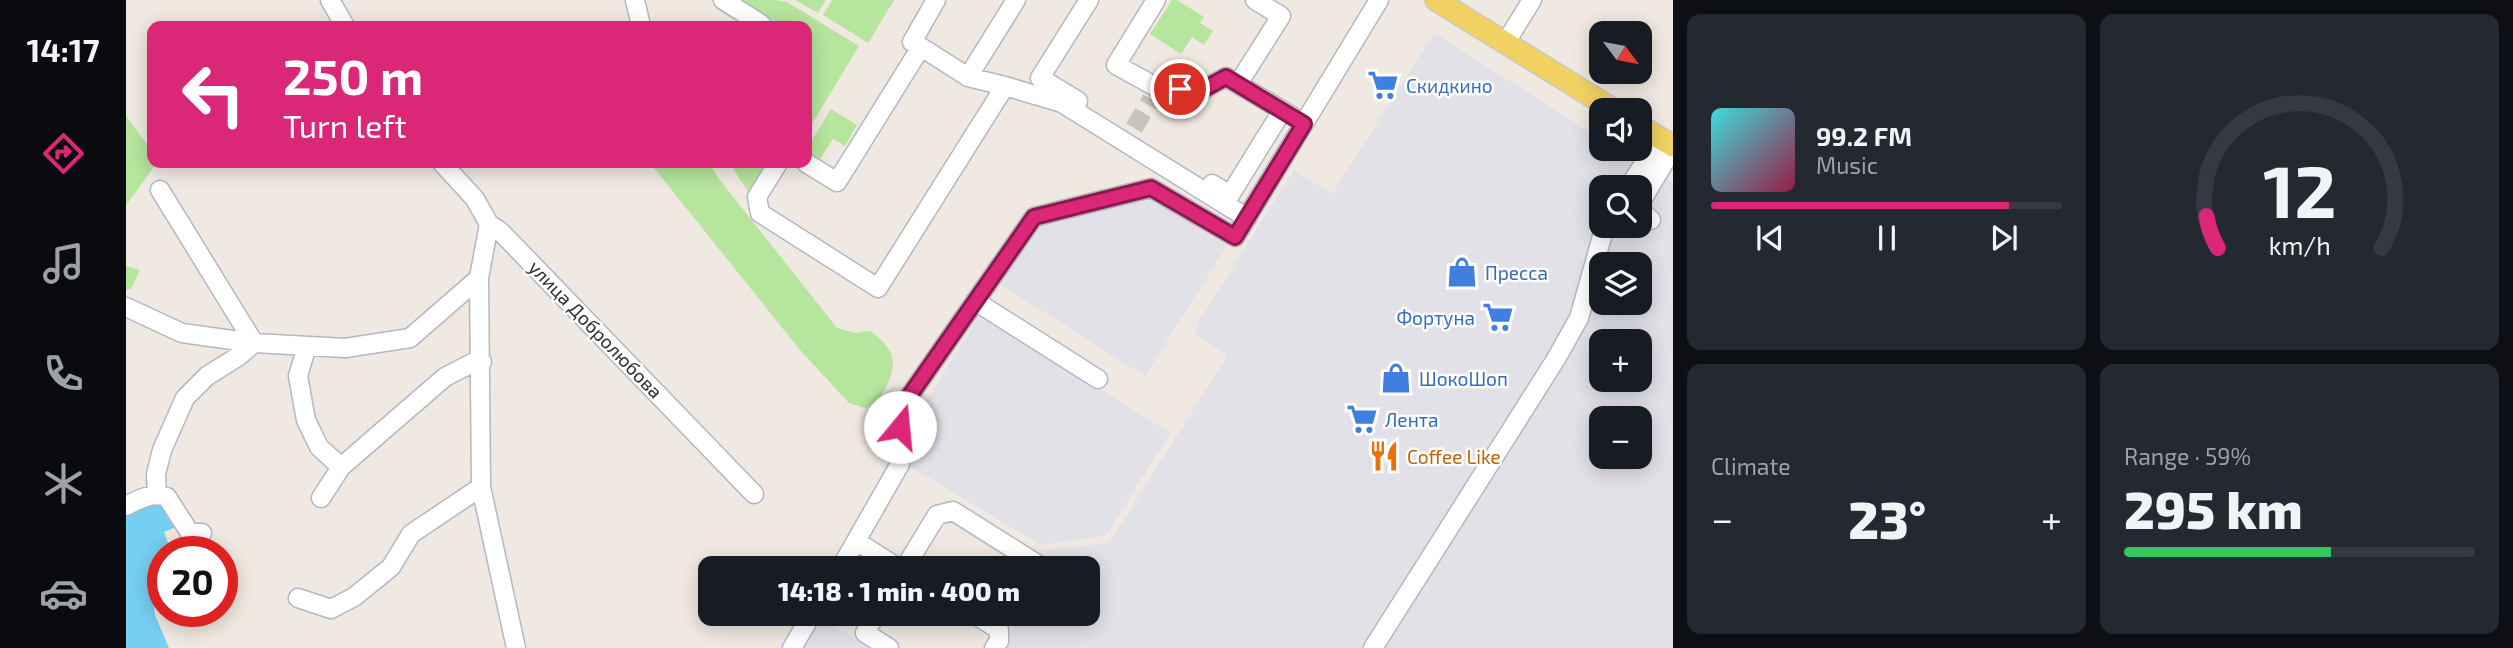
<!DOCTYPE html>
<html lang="en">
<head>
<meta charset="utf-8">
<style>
  :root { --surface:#171b24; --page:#242831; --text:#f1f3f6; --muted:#9ea1a6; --line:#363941; --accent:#db2777 }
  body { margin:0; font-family:"Exo 2",sans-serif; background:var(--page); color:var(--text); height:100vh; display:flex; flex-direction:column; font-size:26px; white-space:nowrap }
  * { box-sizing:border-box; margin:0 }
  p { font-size:23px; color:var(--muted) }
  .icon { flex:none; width:38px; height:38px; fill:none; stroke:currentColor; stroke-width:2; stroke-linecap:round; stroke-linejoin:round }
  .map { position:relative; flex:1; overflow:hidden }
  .panel { display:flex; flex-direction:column; gap:14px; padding:14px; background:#0d0f14; width:840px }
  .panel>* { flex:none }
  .guide { position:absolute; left:21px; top:21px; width:665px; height:147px; border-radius:14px; box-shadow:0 4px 18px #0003; background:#db2777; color:#fff; overflow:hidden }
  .needle { width:46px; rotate:122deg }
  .fabs { position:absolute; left:1463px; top:21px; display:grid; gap:14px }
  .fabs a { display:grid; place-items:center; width:63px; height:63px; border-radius:14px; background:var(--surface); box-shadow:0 4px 18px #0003; font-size:35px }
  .speed { position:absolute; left:21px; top:536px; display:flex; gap:14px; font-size:35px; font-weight:700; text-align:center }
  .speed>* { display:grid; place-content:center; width:91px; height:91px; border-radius:50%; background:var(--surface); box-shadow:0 4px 18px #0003; line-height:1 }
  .speed .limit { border:10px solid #d22; background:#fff; color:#111 }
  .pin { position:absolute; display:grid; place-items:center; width:60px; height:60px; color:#fff; margin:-30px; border:4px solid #fff; border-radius:50%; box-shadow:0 2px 7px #0007 }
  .me { position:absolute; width:77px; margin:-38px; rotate:17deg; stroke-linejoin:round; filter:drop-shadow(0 0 5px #0008) }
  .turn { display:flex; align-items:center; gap:24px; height:147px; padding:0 21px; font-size:32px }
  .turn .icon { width:91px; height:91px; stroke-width:2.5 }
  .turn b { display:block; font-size:49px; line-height:60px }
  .big { font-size:52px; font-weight:800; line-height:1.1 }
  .panel .tile { flex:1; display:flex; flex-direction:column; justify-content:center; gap:10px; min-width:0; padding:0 24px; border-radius:14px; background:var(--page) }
  .panel .dial { align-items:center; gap:0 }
  .dial svg { height:182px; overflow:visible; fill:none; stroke:var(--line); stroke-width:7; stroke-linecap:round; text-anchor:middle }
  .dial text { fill:var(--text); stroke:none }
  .song { display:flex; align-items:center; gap:21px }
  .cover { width:84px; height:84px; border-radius:10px; background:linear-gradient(135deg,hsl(180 70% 55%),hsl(340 70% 35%)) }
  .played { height:7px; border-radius:4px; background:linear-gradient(90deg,var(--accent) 85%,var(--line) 85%) }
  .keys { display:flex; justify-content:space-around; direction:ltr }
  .heat { display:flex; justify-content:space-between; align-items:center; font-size:38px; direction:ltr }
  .charge { height:10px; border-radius:5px; background:linear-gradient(90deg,#34c759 59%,var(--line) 0) }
  .panel .tiles { flex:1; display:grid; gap:14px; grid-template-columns:repeat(2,1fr) }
  .trip { position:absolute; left:572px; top:556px; width:402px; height:70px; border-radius:14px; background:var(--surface); box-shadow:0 4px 18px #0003; font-weight:800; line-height:70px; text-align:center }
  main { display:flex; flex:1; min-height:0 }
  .tab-bar { display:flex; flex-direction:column; width:126px; justify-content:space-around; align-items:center; background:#090b0e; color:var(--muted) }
  .tab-bar .icon { width:49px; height:49px }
  .tab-bar .active { color:var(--accent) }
  .tab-bar b { font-size:32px; color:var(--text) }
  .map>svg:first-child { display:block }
  .industrial { fill:#e3e1e8; fill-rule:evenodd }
  .green { fill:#b6e59e }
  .water { fill:#75cff0 }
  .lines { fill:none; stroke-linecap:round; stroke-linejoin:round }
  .minor-tunnel { stroke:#c8c4bd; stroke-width:18; stroke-dasharray:18 9; stroke-linecap:butt }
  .minor-casing { stroke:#b4b7c1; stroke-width:21 }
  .major-casing { stroke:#c9c9c9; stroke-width:24 }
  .minor { stroke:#fff; stroke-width:18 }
  .major { stroke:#f2d163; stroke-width:21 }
  .route-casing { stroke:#8e194d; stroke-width:18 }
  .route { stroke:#db2777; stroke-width:12 }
  .labels { text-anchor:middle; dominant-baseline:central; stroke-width:5; stroke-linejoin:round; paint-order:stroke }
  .shop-label { font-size:19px; fill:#366cbe; stroke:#fff; text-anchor:start }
  .street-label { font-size:19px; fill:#2e2e2e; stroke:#fff }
  .food-label { font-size:19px; fill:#c56008; stroke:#fff; text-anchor:start }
</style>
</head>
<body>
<main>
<nav class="tab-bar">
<b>14:17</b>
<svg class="icon active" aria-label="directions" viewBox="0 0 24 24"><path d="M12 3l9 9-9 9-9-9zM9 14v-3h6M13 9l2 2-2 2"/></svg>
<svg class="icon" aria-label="music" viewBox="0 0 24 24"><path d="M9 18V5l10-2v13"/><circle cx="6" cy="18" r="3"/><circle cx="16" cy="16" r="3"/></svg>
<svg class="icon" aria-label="phone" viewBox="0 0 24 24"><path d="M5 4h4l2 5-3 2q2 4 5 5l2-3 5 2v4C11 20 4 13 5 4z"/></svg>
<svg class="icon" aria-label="climate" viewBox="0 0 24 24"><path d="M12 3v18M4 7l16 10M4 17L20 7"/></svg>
<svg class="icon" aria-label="car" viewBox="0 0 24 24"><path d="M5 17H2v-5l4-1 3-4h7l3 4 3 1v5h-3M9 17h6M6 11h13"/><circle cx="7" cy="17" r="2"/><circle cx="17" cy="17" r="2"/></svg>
</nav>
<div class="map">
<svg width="1547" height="648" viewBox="0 0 1547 648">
  <rect width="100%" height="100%" fill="#efe9e1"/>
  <path class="industrial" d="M1308,33L1475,139V149H1491L1547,183V648H876L896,614H962V569H910L911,551L983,543L1102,355L1070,334L1071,324L1168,170L1206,194ZM1475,187H1514V226H1475ZM1475,264H1514V303H1475ZM1475,341H1514V380H1475ZM1475,418H1514V457H1475Z
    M1023,197L1101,246L1019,376L874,284L910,227Z
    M855,313L1044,433L980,535L915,545L782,465L789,419Z
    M693,617L745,648H674Z"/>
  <path class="green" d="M614,0H649L661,2L733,46L681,132V26H640L610,1Z
    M669,0H700L692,13Z
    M706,0H768L742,43L697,15Z
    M1046,0H1051L1078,17L1074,23L1087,31L1078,45L1066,37L1055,54L1024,34Z
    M705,109L731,125L719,146L707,139L693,161L681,154V148Z
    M0,116L26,151V163H31L0,205Z
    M524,163H583L593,179L711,328L729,333L745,331C765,348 773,358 762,383C755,398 754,399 740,408L723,403L674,350Z
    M603,163H643L624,194Z
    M0,266L14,270L5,289L0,290Z"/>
  <path class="water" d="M22,501L40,506L50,527L38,532L45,551H37V569L29,584L27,599L29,615L43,648H0V513Z"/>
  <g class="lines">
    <path class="minor-tunnel" d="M1008,128L1025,99"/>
    <g class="minor-casing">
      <path id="minor" d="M204,0L219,26
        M509,0L515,26
        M597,0L635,24L634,26
        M1030,0L990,65L1032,88L1076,90L1100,77L1166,116
        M1380,42L1406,0
        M795,47L786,42L810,0
        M842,77L890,0
        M1112,84L1155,16L1129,0
        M952,101L914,78L963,0
        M316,163L349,199L363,224L374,231L628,494
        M652,163L631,197L634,213L752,288L879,86L936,103L1121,218
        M680,163L711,182L795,47L842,77L879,86
        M1086,184L1104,195L1156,111
        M1503,187L1534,138
        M1514,203L1547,148
        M1514,210L1525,220
        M363,224L353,278L355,487L390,648
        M849,301L972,379
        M0,307L56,333L128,343L219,348L284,338L353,278
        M181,346L172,376L180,420L193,447L215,467
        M31,494L30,474L36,450L59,398L81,376L113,356L128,343L34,190
        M195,498L215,467L319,377L346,363L356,362
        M0,506C13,499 26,492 41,497L64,533H76
        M730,541L774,569
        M714,569L774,464L775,408L908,217L1025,188L1109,237L1253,0
        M778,569L811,515L827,511L919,569
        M172,598L205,609L228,597L265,567L285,534L355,487
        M750,614L739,633L763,648
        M848,614L873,630V641L868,648
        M666,648L686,614
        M1247,648L1430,359L1453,318L1479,226"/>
    </g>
    <g class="major-casing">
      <path id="major" d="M1310,0L1488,110
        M1514,126L1547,146"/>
    </g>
    <use href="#minor" class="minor"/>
    <use href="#major" class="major"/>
  </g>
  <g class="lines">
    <g class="route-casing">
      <path id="route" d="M774,427L775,408L908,217L1025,188L1109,237L1178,124L1100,77L1076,90L1054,89"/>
    </g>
    <use href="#route" class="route"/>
  </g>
  <defs>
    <g id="supermarket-bare" transform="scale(2.415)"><path d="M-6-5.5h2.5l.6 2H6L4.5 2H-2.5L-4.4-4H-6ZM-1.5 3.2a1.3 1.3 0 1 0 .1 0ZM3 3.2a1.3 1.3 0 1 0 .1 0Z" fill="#3f7fe0" stroke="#fff" stroke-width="2.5" paint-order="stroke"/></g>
    <g id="shop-bare" transform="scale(2.415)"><path d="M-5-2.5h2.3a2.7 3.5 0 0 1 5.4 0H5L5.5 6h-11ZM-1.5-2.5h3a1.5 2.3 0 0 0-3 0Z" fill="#3f7fe0" stroke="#fff" stroke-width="2.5" paint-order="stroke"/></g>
    <g id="restaurant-bare" transform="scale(2.415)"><path d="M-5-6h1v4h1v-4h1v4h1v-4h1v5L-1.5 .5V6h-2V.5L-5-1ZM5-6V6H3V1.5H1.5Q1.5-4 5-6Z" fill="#e8710a" stroke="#fff" stroke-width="2.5" paint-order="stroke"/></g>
  </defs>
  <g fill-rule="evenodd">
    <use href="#supermarket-bare" x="1257" y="85"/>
    <use href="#shop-bare" x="1336" y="272"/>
    <use href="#supermarket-bare" x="1372" y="317"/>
    <use href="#shop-bare" x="1270" y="378"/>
    <use href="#supermarket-bare" x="1236" y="419"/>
    <use href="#restaurant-bare" x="1258" y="456"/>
  </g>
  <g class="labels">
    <g class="shop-label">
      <text x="1280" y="85">Скидкино</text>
      <text x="1359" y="272">Пресса</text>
      <text x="1349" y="317" text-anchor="end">Фортуна</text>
      <text x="1293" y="378">ШокоШоп</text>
      <text x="1259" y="419">Лента</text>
    </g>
    <g class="street-label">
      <text transform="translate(470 329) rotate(46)">улица Добролюбова</text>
    </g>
    <g class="food-label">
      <text x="1281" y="456">Coffee Like</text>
    </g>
  </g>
</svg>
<div class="fabs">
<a><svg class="needle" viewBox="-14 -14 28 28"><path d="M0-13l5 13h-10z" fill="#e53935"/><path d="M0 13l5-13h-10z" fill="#9ea1a6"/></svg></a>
<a><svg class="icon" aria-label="sound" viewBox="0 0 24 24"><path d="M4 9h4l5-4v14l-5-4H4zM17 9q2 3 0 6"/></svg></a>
<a><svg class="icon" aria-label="search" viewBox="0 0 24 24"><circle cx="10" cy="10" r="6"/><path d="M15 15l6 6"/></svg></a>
<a><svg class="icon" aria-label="layers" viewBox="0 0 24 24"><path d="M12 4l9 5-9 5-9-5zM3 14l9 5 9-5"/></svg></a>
<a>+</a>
<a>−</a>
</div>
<div class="speed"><div class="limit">20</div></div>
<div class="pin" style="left:1054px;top:89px;background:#d93025"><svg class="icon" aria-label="arrive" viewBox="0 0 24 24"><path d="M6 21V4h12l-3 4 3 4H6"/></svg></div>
<svg class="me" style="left:774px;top:427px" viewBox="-20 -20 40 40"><circle r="19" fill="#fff"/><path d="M0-13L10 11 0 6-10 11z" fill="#db2777"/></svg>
<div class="trip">14:18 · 1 min · 400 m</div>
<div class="guide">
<div class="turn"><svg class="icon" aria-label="left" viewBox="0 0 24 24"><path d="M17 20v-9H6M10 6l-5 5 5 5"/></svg><div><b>250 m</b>Turn left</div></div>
</div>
</div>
<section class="panel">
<div class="tiles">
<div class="tile">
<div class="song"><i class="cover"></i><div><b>99.2 FM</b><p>Music</p></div></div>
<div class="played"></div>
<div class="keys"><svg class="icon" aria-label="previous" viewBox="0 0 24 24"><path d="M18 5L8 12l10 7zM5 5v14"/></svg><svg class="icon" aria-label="pause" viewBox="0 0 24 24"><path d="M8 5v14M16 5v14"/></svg><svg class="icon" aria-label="next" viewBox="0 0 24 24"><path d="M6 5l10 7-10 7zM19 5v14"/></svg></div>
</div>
<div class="tile dial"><svg viewBox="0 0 100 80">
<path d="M14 69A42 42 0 1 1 86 69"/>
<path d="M14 69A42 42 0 0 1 9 55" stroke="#db2777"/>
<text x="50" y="56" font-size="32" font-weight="700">12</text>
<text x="50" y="72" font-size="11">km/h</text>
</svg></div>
<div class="tile"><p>Climate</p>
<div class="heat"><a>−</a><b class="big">23°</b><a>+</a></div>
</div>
<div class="tile"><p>Range · 59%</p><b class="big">295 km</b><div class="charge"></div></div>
</div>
</section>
</main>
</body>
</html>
